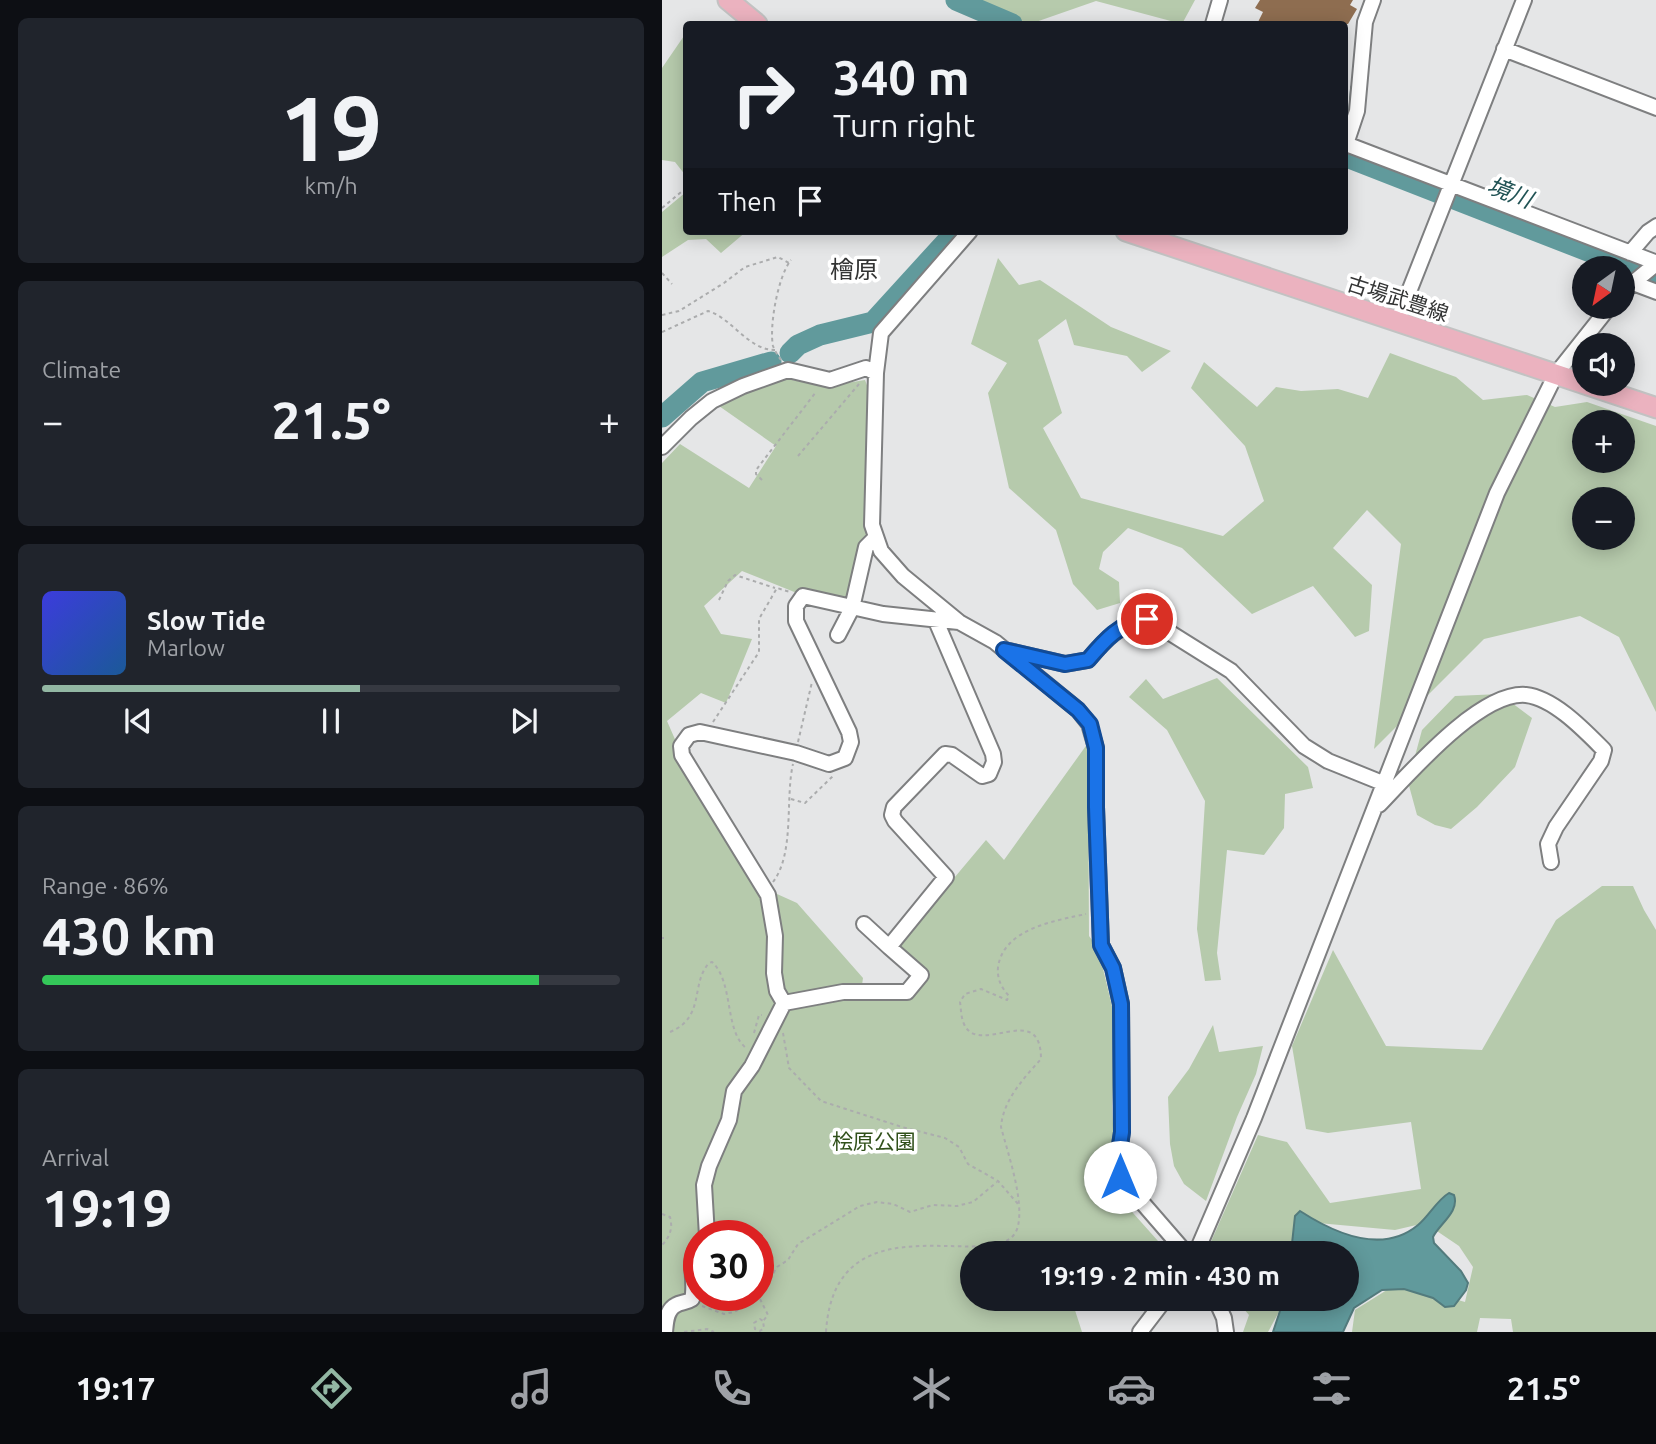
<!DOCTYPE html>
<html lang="en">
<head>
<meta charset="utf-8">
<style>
  :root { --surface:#171b24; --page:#20242c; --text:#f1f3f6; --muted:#9ea1a6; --line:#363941; --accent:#92b7a3 }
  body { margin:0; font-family:Ubuntu,"Noto Sans JP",sans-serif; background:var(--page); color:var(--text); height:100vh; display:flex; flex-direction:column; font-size:26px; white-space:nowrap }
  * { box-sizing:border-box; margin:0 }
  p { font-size:23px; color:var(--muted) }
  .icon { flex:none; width:38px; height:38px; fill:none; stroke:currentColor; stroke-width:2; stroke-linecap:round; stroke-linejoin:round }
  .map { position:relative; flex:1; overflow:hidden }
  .details { display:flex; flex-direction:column; gap:18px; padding:18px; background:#0d0f14; width:662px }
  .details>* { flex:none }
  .banner { position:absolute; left:21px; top:21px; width:665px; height:214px; border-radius:7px; box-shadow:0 4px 18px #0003; background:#171b24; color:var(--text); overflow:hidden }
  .needle { width:46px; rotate:213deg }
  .controls { position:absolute; left:910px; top:256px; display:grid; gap:14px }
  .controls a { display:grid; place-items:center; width:63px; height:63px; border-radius:50%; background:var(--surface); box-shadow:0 4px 18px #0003; font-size:35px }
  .speed { position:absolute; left:21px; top:1220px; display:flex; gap:14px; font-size:35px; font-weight:700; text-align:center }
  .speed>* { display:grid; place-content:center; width:91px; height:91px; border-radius:50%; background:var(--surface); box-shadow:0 4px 18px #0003; line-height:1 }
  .speed .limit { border:10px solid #d22; background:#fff; color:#111 }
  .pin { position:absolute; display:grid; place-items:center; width:60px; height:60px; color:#fff; margin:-30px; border:4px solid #fff; border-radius:50%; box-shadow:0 2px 7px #0007 }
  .me { position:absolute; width:77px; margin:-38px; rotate:0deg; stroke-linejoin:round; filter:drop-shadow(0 0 5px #0008) }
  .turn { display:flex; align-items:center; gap:24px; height:147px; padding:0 35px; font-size:32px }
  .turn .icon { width:91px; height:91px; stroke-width:2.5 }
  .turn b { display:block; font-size:49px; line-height:60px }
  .then { display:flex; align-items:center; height:66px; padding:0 35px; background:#0003; gap:14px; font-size:26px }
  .big { font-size:52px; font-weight:700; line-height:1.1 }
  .details .widget { flex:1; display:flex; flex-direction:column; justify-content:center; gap:10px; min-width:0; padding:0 24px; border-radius:10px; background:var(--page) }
  .details .dial { align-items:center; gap:0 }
  .dial b { font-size:91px; line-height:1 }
  .song { display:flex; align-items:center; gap:21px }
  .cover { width:84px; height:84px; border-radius:10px; background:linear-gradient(135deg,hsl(240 70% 55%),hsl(210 70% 35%)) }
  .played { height:7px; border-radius:4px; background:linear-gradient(90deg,var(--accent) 55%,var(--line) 55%) }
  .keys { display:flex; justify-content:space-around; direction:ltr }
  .heat { display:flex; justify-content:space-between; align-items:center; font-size:38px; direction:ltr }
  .charge { height:10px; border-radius:5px; background:linear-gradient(90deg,#34c759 86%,var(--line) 0) }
  .trip { position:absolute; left:298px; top:1241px; width:399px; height:70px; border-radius:35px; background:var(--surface); box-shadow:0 4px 18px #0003; font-weight:700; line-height:70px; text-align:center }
  .dock { display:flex; height:112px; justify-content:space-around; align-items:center; background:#090b0e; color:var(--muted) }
  .dock .icon { width:49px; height:49px }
  .dock .active { color:var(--accent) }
  .dock b { font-size:32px; color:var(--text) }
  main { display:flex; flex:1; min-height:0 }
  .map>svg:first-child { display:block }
  .green { fill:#b6caac; fill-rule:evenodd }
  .water { fill:#619a9c; stroke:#537b7d; stroke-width:2 }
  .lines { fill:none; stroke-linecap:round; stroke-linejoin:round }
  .stream { stroke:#537b7d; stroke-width:3.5 }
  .river { stroke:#619a9c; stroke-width:21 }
  .building { fill:#8e6d50 }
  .minor-casing { stroke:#7e7f80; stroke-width:18 }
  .major-casing { stroke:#c2c2c2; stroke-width:23 }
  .path { stroke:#abacad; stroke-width:2; stroke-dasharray:3.5 3.5; stroke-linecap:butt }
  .minor { stroke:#fff; stroke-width:14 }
  .major { stroke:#ebb2bf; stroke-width:19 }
  .route-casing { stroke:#114b97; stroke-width:18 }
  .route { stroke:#1a73e8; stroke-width:12 }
  .labels { text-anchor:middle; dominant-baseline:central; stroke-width:7; stroke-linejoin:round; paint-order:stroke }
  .street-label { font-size:21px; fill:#333434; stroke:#fff }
  .park-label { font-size:21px; fill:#30501a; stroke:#fff }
  .water-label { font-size:23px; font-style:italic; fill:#215355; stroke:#fff }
  .quarter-label { font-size:24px; fill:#333434; stroke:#fff }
</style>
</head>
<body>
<main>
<section class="details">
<div class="widget dial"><b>19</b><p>km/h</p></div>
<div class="widget"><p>Climate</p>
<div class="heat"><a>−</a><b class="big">21.5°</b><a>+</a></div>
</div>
<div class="widget">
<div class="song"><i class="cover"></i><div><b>Slow Tide</b><p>Marlow</p></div></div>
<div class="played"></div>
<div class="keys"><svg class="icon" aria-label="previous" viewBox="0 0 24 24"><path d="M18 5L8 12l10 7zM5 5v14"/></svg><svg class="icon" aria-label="pause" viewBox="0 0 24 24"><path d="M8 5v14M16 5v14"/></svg><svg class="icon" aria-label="next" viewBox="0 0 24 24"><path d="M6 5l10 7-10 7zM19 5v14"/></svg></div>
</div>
<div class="widget"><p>Range · 86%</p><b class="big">430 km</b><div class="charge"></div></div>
<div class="widget"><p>Arrival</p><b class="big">19:19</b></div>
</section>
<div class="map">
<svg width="995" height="1332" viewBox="0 0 995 1332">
  <rect width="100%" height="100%" fill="#e5e6e7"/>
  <path class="green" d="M306,0H533L520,24L434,1L368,24Z
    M24,33V176L13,162L0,160V68Z
    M24,192V231H85L59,253L44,239L26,240L0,257V212Z
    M336,258L357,285L378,280L449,327L509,351L480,372L465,356L412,345L404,319L376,340L400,413L381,428L419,498L561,536L602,501L583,446L529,388L542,362L595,407L614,387L639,391L676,389L706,398L728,353L794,377L821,400L865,395L893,407L925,402L994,426V712L957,637L918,616L822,639L712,749L739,544L705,510L671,548L710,585L707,631L693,637L651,586L590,614L520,548L466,528L441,552L437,569L457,582L458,603L435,610L411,584L394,530L347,488L326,393L345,363L309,344ZM922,422H961V460H922ZM922,499H961V537H922Z
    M112,377L166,386L203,380L211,401V540L182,612L80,571L42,606L59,634L90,639L64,703L39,693L5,721L29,776L97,886L135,903L201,978L199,992L245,991L259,975L235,946L324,840L342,860L426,743L427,936L436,948L454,1023L450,1106L455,1195L496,1241L491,1253H310V1298L423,1299L411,1304L420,1332H0V463L18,444L87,488L114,446L57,406ZM37,1236H96V1295H37Z
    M555,678L646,767L651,788L623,794L622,828L602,855L565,850L555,953L559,980L543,981L535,929L543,801L505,730L467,697L484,679L501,699Z
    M838,694L870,718L853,767L815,807L789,829L773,825L755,815L746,782L760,730L793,696Z
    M940,886H971L982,910L994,930V1332H851L849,1319L818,1318L815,1332H690L693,1310L736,1283L803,1302L811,1267L797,1246L763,1223L733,1230L634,1221L630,1253H544L596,1135L625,1142L668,1203L759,1189L749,1122L666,1133L644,1129L630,1046L671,950L724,1046L820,1050L894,920Z
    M551,1025L557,1052L601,1046L594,1074L575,1117L544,1201L522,1184L512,1166L508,1144L506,1097L527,1069Z
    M569,1299H624L606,1332H581L587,1315L575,1301Z"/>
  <path class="water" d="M787,1193L792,1195C798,1212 777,1224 771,1237L772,1243L799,1271L806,1283L804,1290L792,1306L783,1307L771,1298L742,1289L720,1290L692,1308L681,1332H611L622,1299L684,1298V1253H629L633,1216L638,1211C672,1233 720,1255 756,1225C767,1216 775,1200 787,1193Z"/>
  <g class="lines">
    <path class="stream" d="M682,125L688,112L690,87"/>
    <path class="river" d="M294,0L350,24
      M682,156L995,278
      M128,353L136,345L158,335L211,322L294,231
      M0,417L40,382L109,362"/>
  </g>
  <path class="building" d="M598,0H691L688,5L695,9L686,24H595L601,12L593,8Z"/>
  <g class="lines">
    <g class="minor-casing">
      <path id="minor" d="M551,24L558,0
        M842,49L995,108
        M682,143L684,144L695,111L703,22L711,0
        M684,144L995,263L961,291
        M308,231L219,333L214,373L210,525L219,551L241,576L297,622L333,642L416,710L427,724L434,748V807L439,945L451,968L459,1004L460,1132L456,1158L458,1177L524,1253
        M968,253L986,232L995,226
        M971,283L995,292
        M735,322L862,0
        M0,447L29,418L50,401L81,386L126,370L168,380L204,368L214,373
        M176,635L190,608L204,547L213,538
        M347,651L403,664L426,660C442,641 459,622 486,619L569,671L642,746L666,761L723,784
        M717,805C747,774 818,691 864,695C892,698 923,731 942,750L939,761L894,827L886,844L889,862
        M202,924L227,947L284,877L233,821L230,815L232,807L283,754L290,755L320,776L327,774L332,762L331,754L274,621
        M122,1003L181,992H245L259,975L227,947
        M45,1236L42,1185L47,1166L67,1120L72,1091L90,1066L122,1003L115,991L112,973L113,936L106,895L20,755L19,746L27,735L38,732L134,753L167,764L183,758L189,742L187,732L134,621V606L141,596L221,614L297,622
        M534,1253L592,1118L835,493L894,374L948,306
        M553,1298L562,1318L564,1332
        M3,1332C4,1323 4,1310 14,1305C19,1302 24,1303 30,1299C35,1282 24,1259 37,1245
        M478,1332L504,1298"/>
    </g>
    <g class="major-casing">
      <path id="major" d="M66,0L95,24
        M464,231L995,408"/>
    </g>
    <path class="path" d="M0,208L24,188
      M439,231L448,234
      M0,273L10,284
      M0,315L17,311L62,283L83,267L116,257L127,263
      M0,332L46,311C70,318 86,350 113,350
      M119,360C116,356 113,351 111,346C107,326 116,276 129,260
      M136,456L197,384
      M100,480L94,474V470L154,392
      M57,600L66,581L73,575L113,588
      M51,722L97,652V619L115,588L128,592
      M136,742L150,682
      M129,799L143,803L171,776
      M111,882C133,853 123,798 131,764
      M0,938H2
      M8,1032C44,1017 28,984 47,963L50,962C72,982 62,1030 84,1048
      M92,1033L97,1015H100
      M121,1033L127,1068L159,1101L240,1127L283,1138L297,1147L306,1164L336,1181L356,1204
      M0,1214L8,1217C11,1228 8,1237 0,1245
      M98,1299L106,1315L101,1321L102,1328L98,1331L93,1329L92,1323L98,1319L101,1321
      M40,1306L62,1314L72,1312L97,1298L115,1267L126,1260L136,1244L198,1206L215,1202L231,1204L248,1212L271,1205L295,1206L311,1202L335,1182
      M22,1332L45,1329L52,1332
      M164,1332C173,1188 343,1282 356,1226C362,1199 346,1154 339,1127C341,1100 362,1078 379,1059C379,999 317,1058 302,1024C299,1018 299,1008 298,1002L303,994L319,989L345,1000L347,996C339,987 335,979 336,967C342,928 393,921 424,914"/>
    <use href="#minor" class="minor"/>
    <use href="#major" class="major"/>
  </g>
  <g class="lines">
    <g class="route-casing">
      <path id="route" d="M458,1177L456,1158L460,1132L459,1004L451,968L439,945L434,807V748L428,724L416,710L342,650L403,664L426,660C442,641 458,622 485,619"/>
    </g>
    <use href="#route" class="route"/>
  </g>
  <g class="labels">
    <g class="street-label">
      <text transform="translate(736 298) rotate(18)">古場武豊線</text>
    </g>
    <g class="park-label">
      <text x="212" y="1141">桧原公園</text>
    </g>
    <g class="water-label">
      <text transform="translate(848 192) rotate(21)">境川</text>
    </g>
    <g class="quarter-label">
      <text x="192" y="269">檜原</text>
    </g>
  </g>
</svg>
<div class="controls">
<a><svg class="needle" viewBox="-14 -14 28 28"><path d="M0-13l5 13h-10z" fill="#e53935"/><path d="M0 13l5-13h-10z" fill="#9ea1a6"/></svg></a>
<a><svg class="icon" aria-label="sound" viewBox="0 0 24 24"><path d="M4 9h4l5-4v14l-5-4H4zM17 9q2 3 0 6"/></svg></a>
<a>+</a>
<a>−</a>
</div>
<div class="speed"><div class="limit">30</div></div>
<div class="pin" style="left:485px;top:619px;background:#d93025"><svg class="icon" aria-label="arrive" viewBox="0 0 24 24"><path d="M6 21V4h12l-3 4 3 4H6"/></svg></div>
<svg class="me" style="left:458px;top:1177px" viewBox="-20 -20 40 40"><circle r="19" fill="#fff"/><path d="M0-13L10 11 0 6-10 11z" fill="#1a73e8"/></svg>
<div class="trip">19:19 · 2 min · 430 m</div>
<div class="banner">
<div class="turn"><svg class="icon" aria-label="right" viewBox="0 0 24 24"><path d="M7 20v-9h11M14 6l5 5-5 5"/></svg><div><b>340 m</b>Turn right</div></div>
<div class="then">Then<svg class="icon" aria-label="arrive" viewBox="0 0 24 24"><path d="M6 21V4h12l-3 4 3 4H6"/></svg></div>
</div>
</div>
</main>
<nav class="dock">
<b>19:17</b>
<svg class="icon active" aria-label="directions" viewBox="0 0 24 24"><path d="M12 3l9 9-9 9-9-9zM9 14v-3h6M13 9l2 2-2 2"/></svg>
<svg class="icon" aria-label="music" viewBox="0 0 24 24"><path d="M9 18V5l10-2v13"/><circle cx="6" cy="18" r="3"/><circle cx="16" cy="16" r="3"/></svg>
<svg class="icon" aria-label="phone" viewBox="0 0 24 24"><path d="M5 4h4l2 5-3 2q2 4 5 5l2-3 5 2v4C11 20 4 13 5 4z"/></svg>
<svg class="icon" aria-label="climate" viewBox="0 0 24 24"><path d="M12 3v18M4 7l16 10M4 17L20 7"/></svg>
<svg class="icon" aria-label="car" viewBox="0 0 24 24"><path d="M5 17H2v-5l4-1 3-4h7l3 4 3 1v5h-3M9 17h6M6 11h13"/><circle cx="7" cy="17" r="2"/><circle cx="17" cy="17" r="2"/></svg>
<svg class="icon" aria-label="filters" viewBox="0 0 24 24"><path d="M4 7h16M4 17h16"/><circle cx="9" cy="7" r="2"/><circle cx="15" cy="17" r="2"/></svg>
<b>21.5°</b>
</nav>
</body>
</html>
